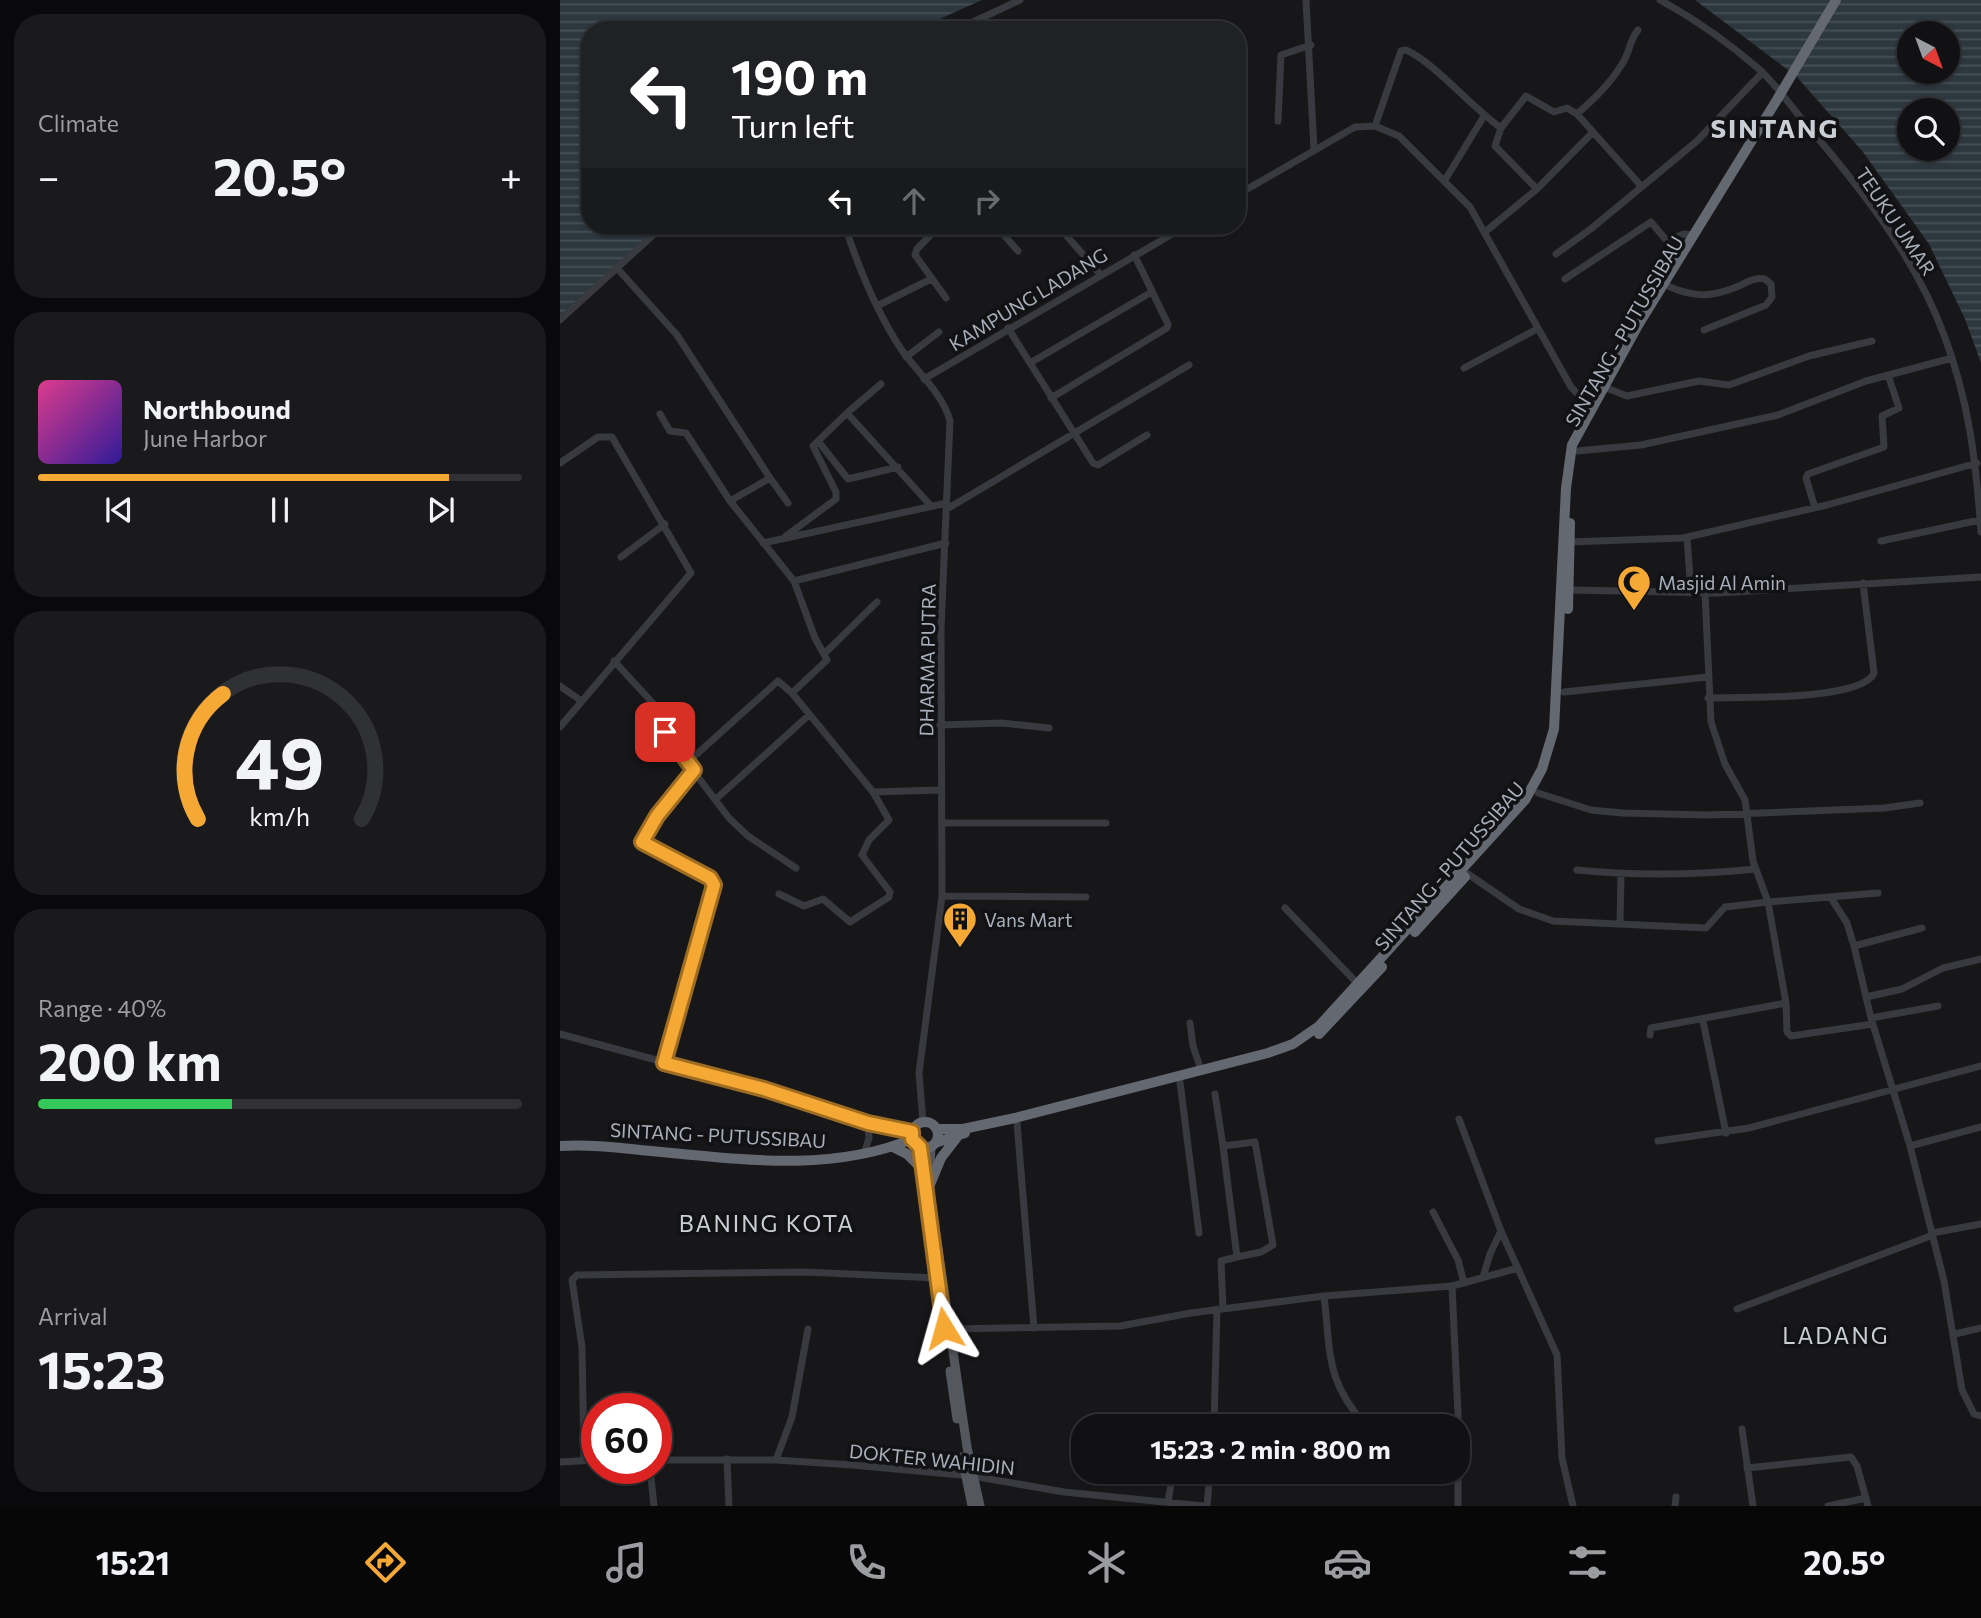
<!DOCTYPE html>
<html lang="en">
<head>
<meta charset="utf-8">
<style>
  :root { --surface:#111114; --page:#1a1a1d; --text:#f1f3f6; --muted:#9c9da0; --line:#303134; --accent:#f5a834 }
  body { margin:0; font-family:Commissioner,sans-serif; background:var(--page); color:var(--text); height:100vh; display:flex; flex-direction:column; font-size:26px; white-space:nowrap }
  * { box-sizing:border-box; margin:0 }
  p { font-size:23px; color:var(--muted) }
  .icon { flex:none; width:38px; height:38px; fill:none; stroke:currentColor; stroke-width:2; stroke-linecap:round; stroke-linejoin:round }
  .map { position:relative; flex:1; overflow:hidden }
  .panel { display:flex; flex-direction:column; gap:14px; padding:14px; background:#09090b; width:560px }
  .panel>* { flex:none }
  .guide { position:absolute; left:21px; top:21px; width:665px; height:214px; border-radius:28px; box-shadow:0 2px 5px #0004,0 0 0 2px var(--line); background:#202124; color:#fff; overflow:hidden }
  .needle { width:46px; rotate:139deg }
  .controls { position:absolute; left:1337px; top:21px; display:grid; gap:14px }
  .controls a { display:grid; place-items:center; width:63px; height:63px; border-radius:50%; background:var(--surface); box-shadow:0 2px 5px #0004,0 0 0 2px var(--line); font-size:35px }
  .speed { position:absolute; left:21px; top:1393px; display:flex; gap:14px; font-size:35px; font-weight:700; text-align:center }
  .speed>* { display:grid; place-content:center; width:91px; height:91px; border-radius:50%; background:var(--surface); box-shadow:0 2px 5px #0004,0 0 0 2px var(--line); line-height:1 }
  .speed .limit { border:10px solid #d22; background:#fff; color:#111 }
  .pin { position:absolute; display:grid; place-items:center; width:60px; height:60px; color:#fff; margin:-30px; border-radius:14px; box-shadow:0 4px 10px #0006 }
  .me { position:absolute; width:77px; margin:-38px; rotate:352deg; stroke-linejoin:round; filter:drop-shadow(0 0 5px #0008) }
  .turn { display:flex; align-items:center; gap:24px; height:147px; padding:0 35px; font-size:32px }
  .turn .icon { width:91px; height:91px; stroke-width:2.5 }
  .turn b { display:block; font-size:49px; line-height:60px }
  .lanes { display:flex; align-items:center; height:66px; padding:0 35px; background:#0003; justify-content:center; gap:35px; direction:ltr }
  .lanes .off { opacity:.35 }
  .big { font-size:52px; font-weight:700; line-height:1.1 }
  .panel .tile { flex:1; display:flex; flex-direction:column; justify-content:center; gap:10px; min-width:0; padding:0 24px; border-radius:28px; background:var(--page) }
  .panel .dial { align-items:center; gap:0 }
  .dial svg { height:182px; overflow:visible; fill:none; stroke:var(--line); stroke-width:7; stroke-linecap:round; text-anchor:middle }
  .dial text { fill:var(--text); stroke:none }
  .song { display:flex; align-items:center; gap:21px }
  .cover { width:84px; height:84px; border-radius:10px; background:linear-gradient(135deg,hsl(330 70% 55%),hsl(250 70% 35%)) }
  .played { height:7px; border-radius:4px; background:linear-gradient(90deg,var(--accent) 85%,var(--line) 85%) }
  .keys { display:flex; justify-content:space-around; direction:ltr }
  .heat { display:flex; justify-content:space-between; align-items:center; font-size:38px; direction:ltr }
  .charge { height:10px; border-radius:5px; background:linear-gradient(90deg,#34c759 40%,var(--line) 0) }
  .trip { position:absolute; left:511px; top:1414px; width:399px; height:70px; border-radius:28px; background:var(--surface); box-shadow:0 2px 5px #0004,0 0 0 2px var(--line); font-weight:700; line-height:70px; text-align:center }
  .tabs { display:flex; height:112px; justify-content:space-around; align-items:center; background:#070708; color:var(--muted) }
  .tabs .icon { width:49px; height:49px }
  .tabs .on { color:var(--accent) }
  .tabs b { font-size:32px; color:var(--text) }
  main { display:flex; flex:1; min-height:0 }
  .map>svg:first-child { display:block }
  .water { fill:url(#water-rules); fill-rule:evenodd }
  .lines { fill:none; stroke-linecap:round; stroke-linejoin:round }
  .minor { stroke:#383a3f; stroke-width:7 }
  .major { stroke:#54575e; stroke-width:9 }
  .highway { stroke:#646870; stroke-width:10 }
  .highway-bridge { stroke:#646870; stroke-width:10 }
  .route-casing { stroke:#9f6d22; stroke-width:18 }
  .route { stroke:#f5a834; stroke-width:12 }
  .labels { text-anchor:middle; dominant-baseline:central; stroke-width:7; stroke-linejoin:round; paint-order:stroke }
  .street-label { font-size:19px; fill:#a9afba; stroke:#121215 }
  .poi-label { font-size:19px; fill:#a9afba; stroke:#121215; text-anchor:start }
  .quarter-label { font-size:23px; letter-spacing:2px; fill:#caced5; stroke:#121215 }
  .district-label { font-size:26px; font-weight:bold; letter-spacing:2px; fill:#caced5; stroke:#121215 }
</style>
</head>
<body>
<main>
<section class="panel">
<div class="tile"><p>Climate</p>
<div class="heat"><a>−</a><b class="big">20.5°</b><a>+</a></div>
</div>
<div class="tile">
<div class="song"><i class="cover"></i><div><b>Northbound</b><p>June Harbor</p></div></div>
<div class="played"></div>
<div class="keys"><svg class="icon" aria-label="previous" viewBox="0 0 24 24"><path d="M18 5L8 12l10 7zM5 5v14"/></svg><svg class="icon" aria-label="pause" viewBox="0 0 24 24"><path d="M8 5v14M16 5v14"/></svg><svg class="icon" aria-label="next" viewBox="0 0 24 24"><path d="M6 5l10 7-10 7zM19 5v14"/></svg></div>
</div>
<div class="tile dial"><svg viewBox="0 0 100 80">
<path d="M14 69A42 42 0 1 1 86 69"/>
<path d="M14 69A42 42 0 0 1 25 14" stroke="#f5a834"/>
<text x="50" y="56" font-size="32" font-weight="700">49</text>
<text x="50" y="72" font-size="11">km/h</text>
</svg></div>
<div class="tile"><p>Range · 40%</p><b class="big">200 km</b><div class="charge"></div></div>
<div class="tile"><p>Arrival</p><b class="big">15:23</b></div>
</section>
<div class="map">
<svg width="1421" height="1506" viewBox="0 0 1421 1506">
  <defs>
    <pattern id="water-rules" width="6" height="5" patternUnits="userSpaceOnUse" patternTransform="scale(1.75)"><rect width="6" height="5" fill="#2d373e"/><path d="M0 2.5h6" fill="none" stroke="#495158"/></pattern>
  </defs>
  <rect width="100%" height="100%" fill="#17171a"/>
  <path class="water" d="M0,0H422L355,30H30V226H99L0,317Z
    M1135,0H1421V363L1405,319L1369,244L1303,152L1236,76ZM1349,33H1388V72H1349ZM1349,110H1388V149H1349Z"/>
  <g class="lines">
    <path class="minor" d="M746,0L754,149
      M1100,0C1135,19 1170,44 1200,70C1217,86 1230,105 1245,123C1299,186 1355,256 1384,335C1409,401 1416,461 1421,532
      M396,30L460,0
      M1017,114C1034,99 1050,84 1062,64C1070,53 1068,43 1078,30
      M718,121L721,55L751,45
      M815,126L841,51L846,50C875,63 911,107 941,128L935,146L977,189
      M941,128L966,96L994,112L1007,108L1017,114L1082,187
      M885,180L924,116
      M677,195L795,127L815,126L839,136L910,207L1011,387L1031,408
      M285,226C299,269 316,311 341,349C357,372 383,394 390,421L381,629L382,896L359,1073L363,1122
      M379,226L357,249L355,255L386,298
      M436,226L458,251
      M498,226L540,274
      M925,232L977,189L1033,132
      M996,254L1032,228L1137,141L1202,73
      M56,267L117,335L210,478L170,501L234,581L386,543
      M1005,279L1091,222L1107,241L1124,234L1133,235
      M1110,287C1136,298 1153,297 1179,286C1188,282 1195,277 1205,279L1211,284L1212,297L1206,305L1144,330
      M317,306L371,279
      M0,320L103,226
      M448,328L533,463L538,465L587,435
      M346,357L379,332
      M470,363L590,293
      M904,368L977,329
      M364,379L626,226
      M321,384L287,413L371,506
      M1049,389L1067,396L1139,381L1169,385L1249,356L1312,341
      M491,398L607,328L608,324C595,299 587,279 574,255
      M100,414L110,431L126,433L170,501
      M258,441L288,479L338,467
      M1017,451L1081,445L1218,415L1306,381L1392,358
      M0,463L38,437H52L131,573L0,727
      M210,478L228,503
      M1255,508L1246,478L1248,474L1324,447L1322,416L1339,408L1328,375
      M387,509L629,365
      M226,536L276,499V492L253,446L287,413
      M1127,537L1131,593
      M1321,541L1420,520
      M1008,542L1123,538L1267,505L1417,463
      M203,543L387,503
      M61,557L105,524
      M1009,590L1158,593L1421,577
      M1145,593L1151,722L1165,764L1185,800L1193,861L1208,902L1318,893
      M264,654L317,602
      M54,661L102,713L106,735L169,818L188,836L236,868
      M0,686L20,700
      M1004,692L1148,677
      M232,693L267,660L255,638L234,581
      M1148,698C1178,697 1302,701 1314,673L1303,583
      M380,725L442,723L489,728
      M128,762L218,681L232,693L313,792L380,790
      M978,793L1031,810L1062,813L1148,815L1325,808L1360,803
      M156,799L249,715
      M383,823H546
      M1017,870C1077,876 1136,875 1196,869
      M908,874L959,909L993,921L1146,928L1165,907L1208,902L1226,1003
      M219,894L244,906L263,899L290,922L329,897L330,892L302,855L309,840L329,820L313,792
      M382,896L526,897
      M1271,898L1287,923L1294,946
      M725,908L797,983
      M1060,924L1061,874
      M1362,928L1294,946L1311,1018L1350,1146L1421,1127
      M1306,997L1342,989L1383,968L1421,959
      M1311,1018L1378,1006
      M1143,1021L1166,1133
      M630,1023L633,1046L641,1070
      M0,1034L204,1089L308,1123L352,1132
      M1090,1035L1091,1028L1226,1003L1227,1032L1231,1036L1313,1024
      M104,1063L154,882L82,841L134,770
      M620,1082L639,1233
      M655,1094L663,1146
      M899,1119L941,1231L997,1355L1002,1458L1013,1506
      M457,1123L474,1328
      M1098,1141L1189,1128L1421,1066
      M1350,1146L1384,1281L1402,1390L1414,1414L1421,1416
      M304,1154L309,1138L308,1123
      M873,1212L898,1260L904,1283
      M1372,1233L1421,1224
      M923,1277L930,1254L941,1231
      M892,1286L958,1268
      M764,1296C771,1354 765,1380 806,1426
      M663,1309L661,1261L677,1257L663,1146L695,1142L713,1245L701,1252L677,1257
      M1177,1309L1373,1235
      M390,1329L560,1326L631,1313L764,1296L892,1286L898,1414V1506
      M1395,1334L1421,1328
      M654,1426L657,1309
      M1182,1429L1193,1506
      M167,1459L169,1506
      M24,1460L22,1347L12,1280L17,1275L245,1272L377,1278
      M96,1460H216L292,1465L412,1476L504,1492L644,1506
      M216,1460L232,1417L248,1329
      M0,1462L37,1460
      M90,1468L94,1506
      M1187,1468L1291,1457L1297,1466L1308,1506
      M608,1502L613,1472
      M647,1506L650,1472
      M1115,1506L1116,1497
      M1268,1506L1306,1498"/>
    <path class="major" d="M371,1146L369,1187L407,1447L420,1506
      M360,1147L364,1190
      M390,1371L397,1419
      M402,1457L412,1506"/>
    <path class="highway" d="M1008,609L1010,523
      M855,932L905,877
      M759,1034L822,967
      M352 1135a13 13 0 1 1 26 0a13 13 0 1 1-26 0Z
      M377,1129H403L455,1118L708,1053L733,1044L759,1026L965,800L982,769L994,729L1006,488L1012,445L1077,327L1218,98
      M375,1143L405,1133
      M0,1146C31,1144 61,1148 91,1151C177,1159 271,1173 352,1139
      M333,1147L347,1154L362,1169
      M369,1187L381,1158L398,1136"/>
    <path class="highway-bridge" d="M1218,98L1276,0"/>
  </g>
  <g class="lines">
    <g class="route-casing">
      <path id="route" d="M105,732L134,770L97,816L82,842L150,878L154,885L104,1063L204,1089L308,1123L352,1132V1139L360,1147L384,1328"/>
    </g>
    <use href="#route" class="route"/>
  </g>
  <defs>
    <g id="mosque-pin" transform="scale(1.75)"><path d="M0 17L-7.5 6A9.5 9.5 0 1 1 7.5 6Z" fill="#f5a834" stroke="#121215"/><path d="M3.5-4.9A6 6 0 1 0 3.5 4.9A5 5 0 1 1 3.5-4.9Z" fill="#111"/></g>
    <g id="building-pin" transform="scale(1.75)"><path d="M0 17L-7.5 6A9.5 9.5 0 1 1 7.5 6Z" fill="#f5a834" stroke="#121215"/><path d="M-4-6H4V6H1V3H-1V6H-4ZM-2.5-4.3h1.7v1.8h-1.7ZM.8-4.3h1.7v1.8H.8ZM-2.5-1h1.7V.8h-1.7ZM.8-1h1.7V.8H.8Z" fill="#111"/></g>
  </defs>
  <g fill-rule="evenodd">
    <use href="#mosque-pin" x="1074" y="582"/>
    <use href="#building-pin" x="400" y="919"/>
  </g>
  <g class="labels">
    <g class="street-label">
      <text transform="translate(1336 221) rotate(56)">TEUKU UMAR</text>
      <text transform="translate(468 299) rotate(-31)">KAMPUNG LADANG</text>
      <text transform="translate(1064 331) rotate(-60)">SINTANG - PUTUSSIBAU</text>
      <text transform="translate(367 660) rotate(-89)">DHARMA PUTRA</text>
      <text transform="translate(889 866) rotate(-49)">SINTANG - PUTUSSIBAU</text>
      <text transform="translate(158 1135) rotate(3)">SINTANG - PUTUSSIBAU</text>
      <text transform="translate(372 1459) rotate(6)">DOKTER WAHIDIN</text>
    </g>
    <g class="poi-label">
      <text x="1098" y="582">Masjid Al Amin</text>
      <text x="424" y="919">Vans Mart</text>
    </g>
    <g class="quarter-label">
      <text x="207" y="1223">BANING KOTA</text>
      <text x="1276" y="1335">LADANG</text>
    </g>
    <g class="district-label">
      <text x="1215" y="127">SINTANG</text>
    </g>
  </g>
</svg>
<div class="controls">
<a><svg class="needle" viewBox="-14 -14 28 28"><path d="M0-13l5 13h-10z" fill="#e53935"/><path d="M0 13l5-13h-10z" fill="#9c9da0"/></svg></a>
<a><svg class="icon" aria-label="search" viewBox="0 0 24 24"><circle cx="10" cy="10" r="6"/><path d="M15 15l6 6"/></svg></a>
</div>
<div class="speed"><div class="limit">60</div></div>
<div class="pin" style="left:105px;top:732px;background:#d93025"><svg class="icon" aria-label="arrive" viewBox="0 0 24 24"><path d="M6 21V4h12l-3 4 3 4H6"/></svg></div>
<svg class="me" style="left:384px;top:1328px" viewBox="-20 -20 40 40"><path d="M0-17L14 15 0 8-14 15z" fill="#f5a834" stroke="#fff" stroke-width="4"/></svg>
<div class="trip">15:23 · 2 min · 800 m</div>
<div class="guide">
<div class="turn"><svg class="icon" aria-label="left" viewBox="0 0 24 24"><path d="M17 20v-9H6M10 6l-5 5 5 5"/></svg><div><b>190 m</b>Turn left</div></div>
<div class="lanes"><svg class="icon" aria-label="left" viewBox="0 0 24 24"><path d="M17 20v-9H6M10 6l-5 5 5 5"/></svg><svg class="icon off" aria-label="ahead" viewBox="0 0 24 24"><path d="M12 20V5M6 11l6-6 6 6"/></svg><svg class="icon off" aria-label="right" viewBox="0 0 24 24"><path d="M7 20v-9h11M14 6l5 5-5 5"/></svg></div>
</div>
</div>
</main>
<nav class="tabs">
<b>15:21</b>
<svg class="icon on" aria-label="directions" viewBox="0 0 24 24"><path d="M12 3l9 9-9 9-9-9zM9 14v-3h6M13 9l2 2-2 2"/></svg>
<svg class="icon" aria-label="music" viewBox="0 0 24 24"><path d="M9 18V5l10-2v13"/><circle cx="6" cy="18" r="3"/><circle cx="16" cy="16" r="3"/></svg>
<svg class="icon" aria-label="phone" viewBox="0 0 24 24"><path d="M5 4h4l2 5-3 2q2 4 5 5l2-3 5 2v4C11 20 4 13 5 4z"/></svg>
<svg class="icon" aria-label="climate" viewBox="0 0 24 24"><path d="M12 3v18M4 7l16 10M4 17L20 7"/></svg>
<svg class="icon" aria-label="car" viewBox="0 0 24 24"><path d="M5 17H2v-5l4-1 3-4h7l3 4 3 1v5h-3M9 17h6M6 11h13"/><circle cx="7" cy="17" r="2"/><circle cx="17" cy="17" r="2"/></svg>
<svg class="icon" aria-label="filters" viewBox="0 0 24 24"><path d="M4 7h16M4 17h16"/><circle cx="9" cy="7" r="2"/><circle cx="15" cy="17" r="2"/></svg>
<b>20.5°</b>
</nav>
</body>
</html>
